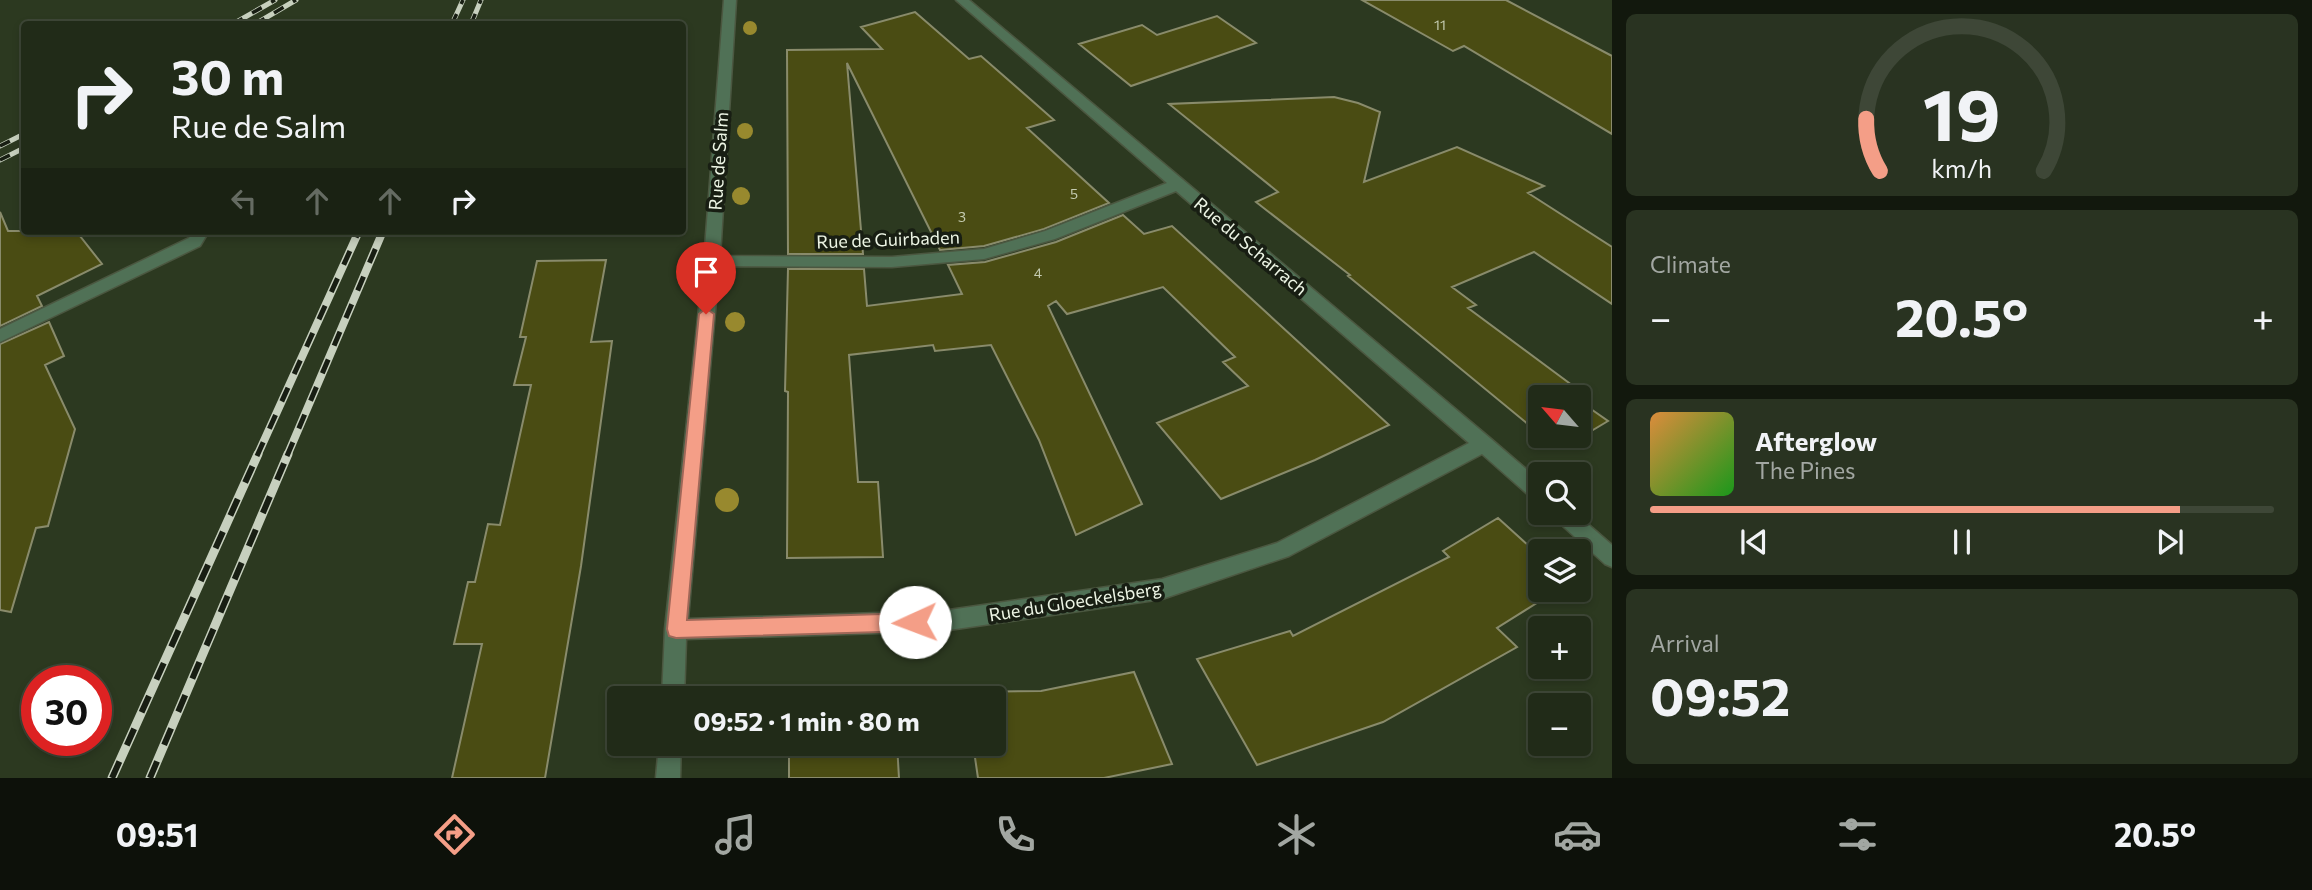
<!DOCTYPE html>
<html lang="en">
<head>
<meta charset="utf-8">
<style>
  :root { --surface:#212b18; --page:#293321; --text:#f1f3f6; --muted:#a2a7a2; --line:#3e4737; --accent:#f49e87 }
  body { margin:0; font-family:Commissioner,sans-serif; background:var(--page); color:var(--text); height:100vh; display:flex; flex-direction:column; font-size:26px; white-space:nowrap }
  * { box-sizing:border-box; margin:0 }
  p { font-size:23px; color:var(--muted) }
  .icon { flex:none; width:38px; height:38px; fill:none; stroke:currentColor; stroke-width:2; stroke-linecap:round; stroke-linejoin:round }
  .map { position:relative; flex:1; overflow:hidden }
  .details { display:flex; flex-direction:column; gap:14px; padding:14px; background:#12180d; width:700px }
  .details>* { flex:none }
  .top-card { position:absolute; left:21px; top:21px; width:665px; height:214px; border-radius:7px; box-shadow:0 4px 10px #0003,0 0 0 2px var(--line); background:#212b18; color:var(--text); overflow:hidden }
  .needle { width:46px; rotate:298deg }
  .buttons { position:absolute; left:1528px; top:385px; display:grid; gap:14px }
  .buttons a { display:grid; place-items:center; width:63px; height:63px; border-radius:7px; background:var(--surface); box-shadow:0 4px 10px #0003,0 0 0 2px var(--line); font-size:35px }
  .speed { position:absolute; left:21px; top:665px; display:flex; gap:14px; font-size:35px; font-weight:700; text-align:center }
  .speed>* { display:grid; place-content:center; width:91px; height:91px; border-radius:50%; background:var(--surface); box-shadow:0 4px 10px #0003,0 0 0 2px var(--line); line-height:1 }
  .speed .limit { border:10px solid #d22; background:#fff; color:#111 }
  .pin { position:absolute; display:grid; place-items:center; width:60px; height:60px; color:#fff; margin:-72px -30px; border-radius:50% 50% 50% 0; rotate:-45deg; box-shadow:0 0 7px #0007 }
  .pin .icon { rotate:45deg }
  .me { position:absolute; width:77px; margin:-38px; rotate:268deg; stroke-linejoin:round; filter:drop-shadow(0 0 5px #0008) }
  .turn { display:flex; align-items:center; gap:24px; height:147px; padding:0 35px; font-size:32px }
  .turn .icon { width:91px; height:91px; stroke-width:2.5 }
  .turn b { display:block; font-size:49px; line-height:60px }
  .lanes { display:flex; align-items:center; height:66px; padding:0 35px; background:#0003; justify-content:center; gap:35px; direction:ltr }
  .lanes .off { opacity:.35 }
  .big { font-size:52px; font-weight:700; line-height:1.1 }
  .details .tile { flex:1; display:flex; flex-direction:column; justify-content:center; gap:10px; min-width:0; padding:0 24px; border-radius:10px; background:var(--page) }
  .details .dial { align-items:center; gap:0 }
  .dial svg { height:182px; overflow:visible; fill:none; stroke:var(--line); stroke-width:7; stroke-linecap:round; text-anchor:middle }
  .dial text { fill:var(--text); stroke:none }
  .song { display:flex; align-items:center; gap:21px }
  .cover { width:84px; height:84px; border-radius:10px; background:linear-gradient(135deg,hsl(30 70% 55%),hsl(120 70% 35%)) }
  .played { height:7px; border-radius:4px; background:linear-gradient(90deg,var(--accent) 85%,var(--line) 85%) }
  .keys { display:flex; justify-content:space-around; direction:ltr }
  .heat { display:flex; justify-content:space-between; align-items:center; font-size:38px; direction:ltr }
  .trip { position:absolute; left:607px; top:686px; width:399px; height:70px; border-radius:7px; background:var(--surface); box-shadow:0 4px 10px #0003,0 0 0 2px var(--line); font-weight:700; line-height:70px; text-align:center }
  .dock { display:flex; height:112px; justify-content:space-around; align-items:center; background:#0d110a; color:var(--muted) }
  .dock .icon { width:49px; height:49px }
  .dock .on { color:var(--accent) }
  .dock b { font-size:32px; color:var(--text) }
  main { display:flex; flex:1; min-height:0 }
  .map>svg:first-child { display:block }
  .building { fill:#4a4c13; stroke:#898b6b; stroke-width:2 }
  .lines { fill:none; stroke-linecap:round; stroke-linejoin:round }
  .service-casing { stroke:#4b5740; stroke-width:3 }
  .minor-casing { stroke:#4b5740; stroke-width:3 }
  .service { fill:#507156; fill-rule:evenodd }
  .minor { fill:#507156; fill-rule:evenodd }
  .rail-far2-casing { stroke:#c7d0be; stroke-width:5 }
  .rail-far1-casing { stroke:#c7d0be; stroke-width:8 }
  .rail-casing { stroke:#c7d0be; stroke-width:9 }
  .rail-far2 { stroke:#181e13; stroke-width:3.5; stroke-dasharray:11; stroke-linecap:butt }
  .rail-far1 { stroke:#181e13; stroke-width:5; stroke-dasharray:15; stroke-linecap:butt }
  .rail { stroke:#181e13; stroke-width:6; stroke-dasharray:18; stroke-linecap:butt }
  .tree { fill:#98892e }
  .route { fill:#f49e87; stroke:#9f6758; stroke-width:2 }
  .labels { text-anchor:middle; dominant-baseline:central; stroke-width:7; stroke-linejoin:round; paint-order:stroke }
  .number-label { font-size:14px; fill:#c4cbb0 }
  .street-label { font-size:18px; fill:#edf5e5; stroke:#181e13 }
</style>
</head>
<body>
<main>
<div class="map">
<svg width="1612" height="778" viewBox="0 0 1612 778">
  <rect width="100%" height="100%" fill="#2c3920"/>
  <path class="building" d="M1362,0H1506L1612,56V134L1464,46L1453,51Z
    M915,12L969,59L981,56L1054,120L1027,128L1109,203L1044,229L984,246L940,250L847,63L863,254H788L787,50L882,49L861,27Z
    M1217,16L1256,43L1131,86L1079,44L1142,25L1157,35Z
    M1334,97L1358,103L1380,112L1364,182L1457,147L1544,186L1528,193L1612,247V304L1534,252L1452,287L1476,305L1468,308L1584,394L1578,399L1540,397V425L1536,422L1529,425L1348,276L1350,275L1256,202L1278,192L1169,104Z
    M0,212L8,231H76L102,264L37,296L42,306L0,326Z
    M1123,215L1144,234L1172,226L1389,425L1315,460L1221,499L1157,423L1248,386L1223,362L1235,357L1163,287L1067,314L1056,301L1048,306L1142,504L1076,535L1039,440L991,345L935,351L933,345L849,355L858,482H878L883,557L787,558L788,392L785,391L788,269H864L867,306L962,294L948,265L985,262L1056,242Z
    M606,260L591,342L612,341L581,566L545,778H452L482,644H454L468,582H475L488,524L500,525L531,385H514L526,337H520L537,261Z
    M49,322L64,356L45,365L75,429L48,526L36,528L11,612L0,610V344Z
    M1578,400L1608,421L1566,446L1553,436H1578Z
    M1498,518L1540,556V601L1497,628L1517,647L1383,722L1257,765L1197,659L1290,631L1293,636L1449,557L1443,551Z
    M1134,672L1172,764L1104,778H978L973,744H994V698H966L965,692L1041,691Z
    M893,694L894,698H789V696Z
    M789,744H897L899,778H789Z"/>
  <g class="lines">
    <g class="service-casing">
      <path id="service" d="M193,231H209L200,246L0,342V329L189,238Z"/>
    </g>
    <g class="minor-casing">
      <path id="minor" d="M724,0H736L720,256L892,257L984,249L1045,231L1167,183L956,0H969L1491,439L1540,481V501L1533,499L1482,454L1289,556L1162,599L942,631L686,639L684,698H662L665,629L704,261ZM1176,191L1469,443L1277,543L1162,579L942,611L688,619L719,266L892,267L984,259L1055,239Z
        M1552,513H1575L1612,545V567L1605,564L1555,519Z
        M659,744H681L680,778H656Z"/>
    </g>
    <use href="#service" class="service"/>
    <use href="#minor" class="minor"/>
    <g class="rail-far2-casing">
      <path id="rail-far2" d="M233,24L275,0
        M255,24L296,0
        M452,24L463,0
        M471,24L481,0
        M0,146L24,134
        M0,160L24,148"/>
    </g>
    <g class="rail-far1-casing">
      <path id="rail-far1" d="M257,456L359,231
        M287,456L383,231"/>
    </g>
    <g class="rail-casing">
      <path id="rail" d="M112,778L258,454
        M150,778L288,454"/>
    </g>
    <use href="#rail-far2" class="rail-far2"/>
    <use href="#rail-far1" class="rail-far1"/>
    <use href="#rail" class="rail"/>
  </g>
  <g class="tree">
    <circle cx="750" cy="28" r="7"/>
    <circle cx="745" cy="131" r="8"/>
    <circle cx="741" cy="196" r="9"/>
    <circle cx="735" cy="322" r="10"/>
    <circle cx="727" cy="500" r="12"/>
  </g>
  <path class="route" d="M706,308L714,314L687,620L915,613L922,615L925,622L922,628L915,631L676,638L669,636L667,629L699,314Z"/>
  <g class="labels">
    <g class="number-label">
      <text x="1440" y="24">11</text>
      <text x="1074" y="193">5</text>
      <text x="962" y="216">3</text>
      <text x="1038" y="272">4</text>
    </g>
    <g class="street-label">
      <text transform="translate(718 161) rotate(-86)">Rue de Salm</text>
      <text transform="translate(888 239) rotate(-2)">Rue de Guirbaden</text>
      <text transform="translate(1251 246) rotate(40)">Rue du Scharrach</text>
      <text transform="translate(1075 601) rotate(-9)">Rue du Gloeckelsberg</text>
    </g>
  </g>
</svg>
<div class="buttons">
<a><svg class="needle" viewBox="-14 -14 28 28"><path d="M0-13l5 13h-10z" fill="#e53935"/><path d="M0 13l5-13h-10z" fill="#a2a7a2"/></svg></a>
<a><svg class="icon" aria-label="search" viewBox="0 0 24 24"><circle cx="10" cy="10" r="6"/><path d="M15 15l6 6"/></svg></a>
<a><svg class="icon" aria-label="layers" viewBox="0 0 24 24"><path d="M12 4l9 5-9 5-9-5zM3 14l9 5 9-5"/></svg></a>
<a>+</a>
<a>−</a>
</div>
<div class="speed"><div class="limit">30</div></div>
<div class="pin" style="left:706px;top:314px;background:#d93025"><svg class="icon" aria-label="arrive" viewBox="0 0 24 24"><path d="M6 21V4h12l-3 4 3 4H6"/></svg></div>
<svg class="me" style="left:915px;top:622px" viewBox="-20 -20 40 40"><circle r="19" fill="#fff"/><path d="M0-13L10 11 0 6-10 11z" fill="#f49e87"/></svg>
<div class="trip">09:52 · 1 min · 80 m</div>
<div class="top-card">
<div class="turn"><svg class="icon" aria-label="right" viewBox="0 0 24 24"><path d="M7 20v-9h11M14 6l5 5-5 5"/></svg><div><b>30 m</b>Rue de Salm</div></div>
<div class="lanes"><svg class="icon off" aria-label="left" viewBox="0 0 24 24"><path d="M17 20v-9H6M10 6l-5 5 5 5"/></svg><svg class="icon off" aria-label="ahead" viewBox="0 0 24 24"><path d="M12 20V5M6 11l6-6 6 6"/></svg><svg class="icon off" aria-label="ahead" viewBox="0 0 24 24"><path d="M12 20V5M6 11l6-6 6 6"/></svg><svg class="icon" aria-label="right" viewBox="0 0 24 24"><path d="M7 20v-9h11M14 6l5 5-5 5"/></svg></div>
</div>
</div>
<section class="details">
<div class="tile dial"><svg viewBox="0 0 100 80">
<path d="M14 69A42 42 0 1 1 86 69"/>
<path d="M14 69A42 42 0 0 1 8 46" stroke="#f49e87"/>
<text x="50" y="56" font-size="32" font-weight="700">19</text>
<text x="50" y="72" font-size="11">km/h</text>
</svg></div>
<div class="tile"><p>Climate</p>
<div class="heat"><a>−</a><b class="big">20.5°</b><a>+</a></div>
</div>
<div class="tile">
<div class="song"><i class="cover"></i><div><b>Afterglow</b><p>The Pines</p></div></div>
<div class="played"></div>
<div class="keys"><svg class="icon" aria-label="previous" viewBox="0 0 24 24"><path d="M18 5L8 12l10 7zM5 5v14"/></svg><svg class="icon" aria-label="pause" viewBox="0 0 24 24"><path d="M8 5v14M16 5v14"/></svg><svg class="icon" aria-label="next" viewBox="0 0 24 24"><path d="M6 5l10 7-10 7zM19 5v14"/></svg></div>
</div>
<div class="tile"><p>Arrival</p><b class="big">09:52</b></div>
</section>
</main>
<nav class="dock">
<b>09:51</b>
<svg class="icon on" aria-label="directions" viewBox="0 0 24 24"><path d="M12 3l9 9-9 9-9-9zM9 14v-3h6M13 9l2 2-2 2"/></svg>
<svg class="icon" aria-label="music" viewBox="0 0 24 24"><path d="M9 18V5l10-2v13"/><circle cx="6" cy="18" r="3"/><circle cx="16" cy="16" r="3"/></svg>
<svg class="icon" aria-label="phone" viewBox="0 0 24 24"><path d="M5 4h4l2 5-3 2q2 4 5 5l2-3 5 2v4C11 20 4 13 5 4z"/></svg>
<svg class="icon" aria-label="climate" viewBox="0 0 24 24"><path d="M12 3v18M4 7l16 10M4 17L20 7"/></svg>
<svg class="icon" aria-label="car" viewBox="0 0 24 24"><path d="M5 17H2v-5l4-1 3-4h7l3 4 3 1v5h-3M9 17h6M6 11h13"/><circle cx="7" cy="17" r="2"/><circle cx="17" cy="17" r="2"/></svg>
<svg class="icon" aria-label="filters" viewBox="0 0 24 24"><path d="M4 7h16M4 17h16"/><circle cx="9" cy="7" r="2"/><circle cx="15" cy="17" r="2"/></svg>
<b>20.5°</b>
</nav>
</body>
</html>
